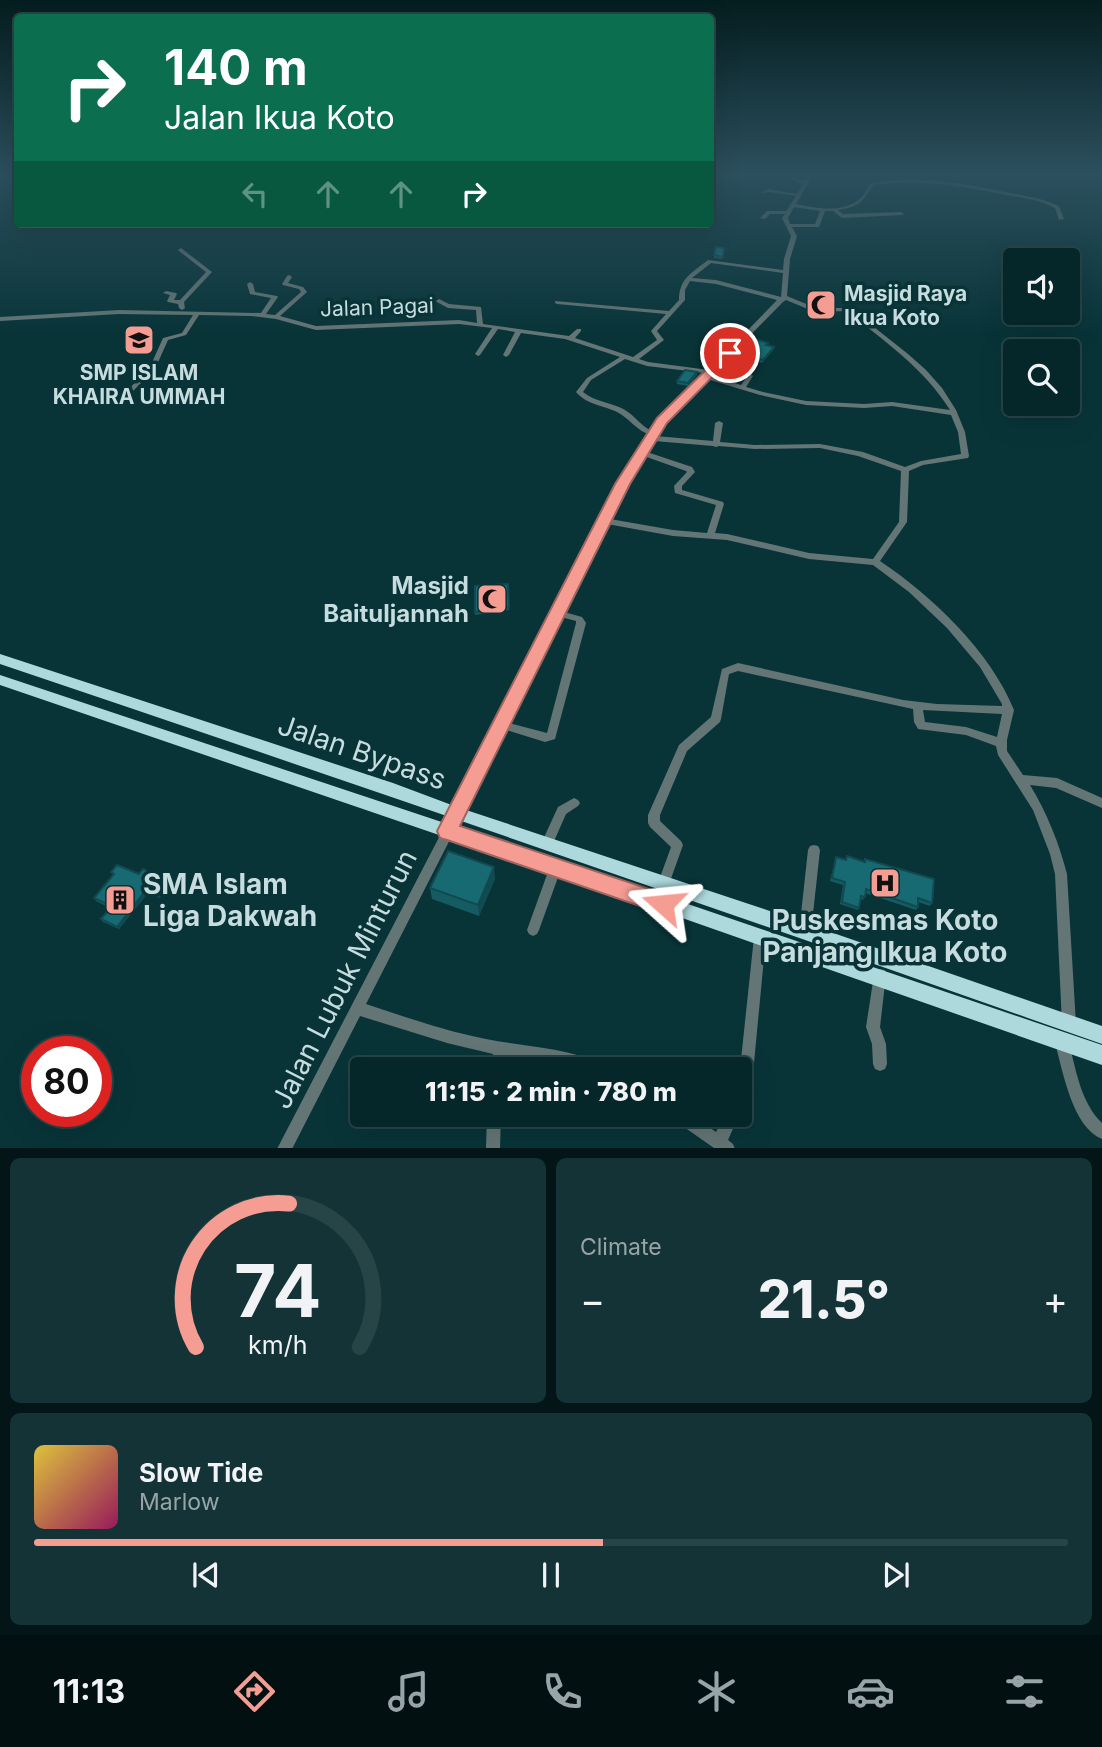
<!DOCTYPE html>
<html lang="en">
<head>
<meta charset="utf-8">
<style>
  :root { --surface:#06272a; --page:#143336; --text:#f1f3f6; --muted:#98a5a8; --line:#274447; --accent:#f59c93 }
  body { margin:0; font-family:Inter,sans-serif; background:var(--page); color:var(--text); height:100vh; display:flex; flex-direction:column; font-size:26px; white-space:nowrap }
  * { box-sizing:border-box; margin:0 }
  p { font-size:23px; color:var(--muted) }
  .icon { flex:none; width:38px; height:38px; fill:none; stroke:currentColor; stroke-width:2; stroke-linecap:round; stroke-linejoin:round }
  .map { position:relative; height:1148px; overflow:hidden }
  .sheet { display:flex; flex-direction:column; gap:10px; padding:10px; background:#031517; flex:1 }
  .sheet>* { flex:none }
  .hud { position:absolute; left:14px; top:14px; width:700px; height:214px; border-radius:7px; box-shadow:0 7px 28px #0002,0 0 0 2px var(--line); background:#0b6e4f; color:#fff; overflow:hidden }
  .buttons { position:absolute; left:1003px; top:248px; display:grid; gap:14px }
  .buttons a { display:grid; place-items:center; width:77px; height:77px; border-radius:7px; background:var(--surface); box-shadow:0 7px 28px #0002,0 0 0 2px var(--line); font-size:35px }
  .speed { position:absolute; left:21px; top:1036px; display:flex; gap:14px; font-size:35px; font-weight:700; text-align:center }
  .speed>* { display:grid; place-content:center; width:91px; height:91px; border-radius:50%; background:var(--surface); box-shadow:0 7px 28px #0002,0 0 0 2px var(--line); line-height:1 }
  .speed .limit { border:10px solid #d22; background:#fff; color:#111 }
  .pin { position:absolute; display:grid; place-items:center; width:60px; height:60px; color:#fff; margin:-30px; border:4px solid #fff; border-radius:50%; box-shadow:0 2px 7px #0007 }
  .me { position:absolute; width:77px; margin:-38px; rotate:288deg; stroke-linejoin:round; filter:drop-shadow(0 0 5px #0008) }
  .turn { display:flex; align-items:center; gap:24px; height:147px; padding:0 35px; font-size:32px }
  .turn .icon { width:91px; height:91px; stroke-width:2.5 }
  .turn b { display:block; font-size:49px; line-height:60px }
  .lanes { display:flex; align-items:center; height:66px; padding:0 35px; background:#0003; justify-content:center; gap:35px; direction:ltr }
  .lanes .off { opacity:.35 }
  .big { font-size:52px; font-weight:800; line-height:1.1 }
  .sheet .widget { flex:1; display:flex; flex-direction:column; justify-content:center; gap:10px; min-width:0; padding:0 24px; border-radius:10px; background:var(--page) }
  .sheet .dial { align-items:center; gap:0 }
  .dial svg { height:182px; overflow:visible; fill:none; stroke:var(--line); stroke-width:7; stroke-linecap:round; text-anchor:middle }
  .dial text { fill:var(--text); stroke:none }
  .song { display:flex; align-items:center; gap:21px }
  .cover { width:84px; height:84px; border-radius:10px; background:linear-gradient(135deg,hsl(50 70% 55%),hsl(330 70% 35%)) }
  .played { height:7px; border-radius:4px; background:linear-gradient(90deg,var(--accent) 55%,var(--line) 55%) }
  .keys { display:flex; justify-content:space-around; direction:ltr }
  .heat { display:flex; justify-content:space-between; align-items:center; font-size:38px; direction:ltr }
  .sheet .tiles { flex:1; display:grid; gap:10px; grid-template-columns:1fr 1fr }
  .widget:last-child { grid-column:span 2 }
  .trip { position:absolute; left:350px; top:1057px; width:402px; height:70px; border-radius:7px; background:var(--surface); box-shadow:0 7px 28px #0002,0 0 0 2px var(--line); font-weight:800; line-height:70px; text-align:center }
  .dock { display:flex; height:112px; justify-content:space-around; align-items:center; background:#021011; color:var(--muted) }
  .dock .icon { width:49px; height:49px }
  .dock .current { color:var(--accent) }
  .dock b { font-size:32px; color:var(--text) }
  .map>svg:first-child { display:block }
  .lines { fill:none; stroke-linecap:round; stroke-linejoin:round }
  .minor { fill:#647576; fill-rule:evenodd }
  .highway { fill:#add9dd; fill-rule:evenodd }
  .wall { fill:#155b62 }
  .shaded-wall { fill:#114a50 }
  .building { fill:#186a72; stroke:#114a50; stroke-width:2 }
  .route { fill:#f59c93; stroke:#9f6560; stroke-width:2 }
  .labels { text-anchor:middle; dominant-baseline:central; stroke-width:7; stroke-linejoin:round; paint-order:stroke }
  .far-poi-label { font-size:21px; font-weight:bold; fill:#c7dcde; stroke:#083438; text-anchor:start }
  .far-street-label { font-size:21px; fill:#c7dcde; stroke:#083438 }
  .poi-label { font-size:24px; font-weight:bold; fill:#c7dcde; stroke:#083438; text-anchor:end }
  .near-street-label { font-size:28px; fill:#c7dcde; stroke:#083438 }
  .near-poi-label { font-size:28px; font-weight:bold; fill:#c7dcde; stroke:#083438; text-anchor:start }
</style>
</head>
<body>
<div class="map">
<svg width="1102" height="1149" viewBox="0 0 1102 1149">
  <rect width="100%" height="100%" fill="#083438"/>
  <g class="lines">
    <path class="minor" d="M809,173H814L796,204C815,208 840,213 857,201C864,197 866,189 871,183C917,175 961,183 1006,192C1024,196 1042,198 1059,206L1064,219L1059,220L1055,208L1044,203C1032,199 1019,197 1006,195C962,186 920,179 874,185C861,202 862,206 838,210L843,214L901,212L904,214L903,215L842,218L833,211H825L819,227H792L797,236L790,259L787,296L816,308H850L908,354L926,370L942,388L956,410L965,432L969,456L968,458L923,465L909,471L907,522L880,561C931,595 991,652 1014,710L1007,740V751L1023,775L1057,778L1102,798V808L1056,788L1030,785C1047,813 1059,843 1067,874L1076,1024L1074,1029L1069,1031L1064,1029L1062,1024L1055,874L1050,854L1033,810L998,755L996,746L966,735L918,729L914,722L913,709L738,671L729,674L721,719L720,722L687,751L660,815V821L681,841L683,845L668,887L664,889L660,887L658,883L671,847L650,827L648,823V815L679,745L711,717L722,669L738,663L903,700L937,704L1002,706V704L980,667L947,628L909,592L873,565L809,559L727,540L673,536L607,524L564,612L582,617L586,623L555,739L545,742L506,730L366,1004C405,1017 445,1031 486,1039C525,1047 565,1047 602,1064L604,1069H581L563,1065L507,1056L505,1069H491L493,1054L447,1043L360,1016L292,1149H277L499,722L553,615L552,613L556,610L619,484L647,439L646,438L650,435C636,430 629,418 617,412C603,405 587,405 576,392L587,378L620,357L565,339L521,333L509,355L506,357L503,355L515,332L498,329L480,355L478,356L475,354L492,328L459,324L316,330L276,319L251,316L199,315L186,335L168,340L155,369L128,396L126,397L123,395L124,394L150,367L163,338L182,333L193,315L119,314L0,321V317L119,310L261,313L271,298L250,294L247,284L250,282L253,284L255,292L277,296L278,297L266,314L275,315L301,292L299,289L283,285L282,284L287,276L289,275L292,277L288,283L303,287L307,292L280,316L316,326L459,320L477,323L476,310L448,308L437,302L436,301L439,299L449,304L481,307L483,324L569,336L577,329H581V331L575,338L633,357L657,340L651,331L666,314L557,304L555,303V301L669,311L679,300C679,278 693,272 708,260L783,270L784,259L791,236L782,218L785,214H770L765,219L760,218L767,211H786L790,206L789,205L791,204L796,196L769,192L764,193L762,192L768,189L797,194L803,184L790,179L792,178L805,181ZM794,207L820,211L815,224H790L788,218ZM711,263L783,273L781,297L716,280L692,278ZM690,281L716,284L777,300L709,370L648,362L639,359L664,340L657,331L685,300V290ZM786,300L815,312L847,311C884,341 924,368 950,410L892,402L864,404L806,401L763,392L746,387L753,376L752,375H748L741,385L710,376L783,302ZM625,359L647,366L705,373L659,419L652,431C641,426 635,416 625,410C611,402 595,402 583,392L591,380ZM707,379L760,395L806,405L864,408L892,406L951,415L958,432L961,454L921,461L905,467L863,452L820,444L755,445L720,442L723,423L719,421L715,423L713,441L656,436L665,422ZM654,441L713,446L716,447L719,446L755,449L820,448L858,456L901,471L899,522L873,559L809,553L727,534L715,533L724,504L723,502L682,490V486L695,472L692,467L647,452ZM644,456L686,471L687,472L674,486L675,493L716,505L707,533L673,530L610,519L627,484ZM561,617L576,621V623L547,733L509,723ZM923,710L1002,714L997,737L966,727L925,722Z
      M181,248L212,272L184,302L185,308L182,310L179,308L178,304L168,302L167,301L170,295L163,293L166,291L176,293L177,294L174,300H180L206,272L179,251L178,250Z
      M574,798L578,800L580,803L578,806L566,814L551,848L547,849L543,848L541,844L558,807Z
      M814,845L818,846L820,850L811,932L809,936L805,938L801,936L799,932L808,850L810,846Z
      M555,863L559,865L561,869L539,930L537,934L533,936L529,934L527,930L549,869L551,865Z
      M760,931L764,933L766,937L752,1084L745,1102L740,1104V1069L754,937L756,933Z
      M880,969L885,970L886,975L880,1027L886,1044L887,1064L885,1069L880,1071L875,1069L873,1064L872,1044L866,1027L874,975L875,970Z
      M1062,1036L1067,1038L1069,1043C1076,1070 1081,1103 1102,1123V1139C1072,1127 1063,1071 1055,1043L1057,1038Z
      M487,1115H501L500,1149H486Z
      M672,1115H691L716,1132L725,1115H739L728,1140L733,1144L735,1149L714,1148L674,1120Z"/>
    <path class="highway" d="M0,654L393,783L457,807L764,909L1102,1026V1044C735,915 368,788 0,664Z
      M0,675L685,903L1102,1045V1065L685,919L0,685Z"/>
  </g>
  <path class="wall" d="M724,248L722,259L714,258V255Z
    M767,346L774,347L773,350L762,363L739,356V353Z
    M697,375L688,386L677,384V381Z
    M508,584L509,610L475,615V586Z
    M847,856L864,862L865,859L932,903L930,906L918,902V907L916,910L865,893L863,900L860,899L858,910L840,904L843,885L830,881L836,857L845,860Z
    M111,872L139,874L172,884L160,898L148,893L119,929L103,922L101,919L110,908L96,901L94,898L113,875Z
    M495,879L479,916L432,899L430,888Z"/>
  <path class="shaded-wall" d="M697,372V375L688,386V383Z
    M494,867L495,879L479,916L478,905Z
    M170,881L172,884L160,898L158,896Z
    M146,890L148,893L119,929L117,927Z"/>
  <path class="building" d="M716,247L724,248L723,257L714,255Z
    M753,338L768,343L766,345L774,347L763,360L739,353Z
    M685,370L697,372L688,383L677,381Z
    M508,584L509,607L475,612V586Z
    M448,851L494,867L478,905L430,888Z
    M847,856L865,862V859L934,879L932,903L918,898V907L866,889L865,897L861,896L859,908L842,902L845,882L832,878L836,857L846,860Z
    M117,865L139,874L143,869L170,881L158,896L146,890L117,927L101,919L112,906L94,898L114,874L111,872Z"/>
  <linearGradient id="sky" x2="0" y2="1"><stop stop-color="#041d1f"/><stop offset="0.52" stop-color="#2c505e"/><stop offset="1" stop-color="#2c505e" stop-opacity="0"/></linearGradient>
  <rect width="1102" height="334" fill="url(#sky)"/>
  <path class="route" d="M726,350L736,353L667,423L630,484L460,826L670,896L674,904L670,911L663,914L447,840L440,838L437,831L615,484L657,418Z"/>
  <defs>
    <g id="mosque-square" transform="scale(1.575)"><rect x="-9" y="-9" width="18" height="18" rx="4" fill="#f59c93" stroke="#083438"/><path d="M3.5-4.9A6 6 0 1 0 3.5 4.9A5 5 0 1 1 3.5-4.9Z" fill="#111"/></g>
    <g id="school-square" transform="scale(1.575)"><rect x="-9" y="-9" width="18" height="18" rx="4" fill="#f59c93" stroke="#083438"/><path d="M0-5L7-2L0 1L-7-2ZM-4 1L0 2.5L4 1V4Q0 6-4 4Z" fill="#111"/></g>
    <g id="hospital-square" transform="scale(1.575)"><rect x="-9" y="-9" width="18" height="18" rx="4" fill="#f59c93" stroke="#083438"/><path d="M-5-5h3v3.5h4V-5h3V5h-3V1.5h-4V5h-3Z" fill="#111"/></g>
    <g id="building-square" transform="scale(1.575)"><rect x="-9" y="-9" width="18" height="18" rx="4" fill="#f59c93" stroke="#083438"/><path d="M-4-6H4V6H1V3H-1V6H-4ZM-2.5-4.3h1.7v1.8h-1.7ZM.8-4.3h1.7v1.8H.8ZM-2.5-1h1.7V.8h-1.7ZM.8-1h1.7V.8H.8Z" fill="#111"/></g>
  </defs>
  <g fill-rule="evenodd">
    <use href="#mosque-square" x="821" y="305"/>
    <use href="#school-square" x="139" y="340"/>
    <use href="#mosque-square" x="492" y="599"/>
    <use href="#hospital-square" x="885" y="883"/>
    <use href="#building-square" x="120" y="900"/>
  </g>
  <g class="labels">
    <g class="far-poi-label">
      <text x="844" y="293">Masjid Raya<tspan x="844" dy="24">Ikua Koto</tspan></text>
      <text x="139" y="372" text-anchor="middle">SMP ISLAM<tspan x="139" dy="24">KHAIRA UMMAH</tspan></text>
    </g>
    <g class="far-street-label">
      <text transform="translate(377 307) rotate(-2)">Jalan Pagai</text>
    </g>
    <g class="poi-label">
      <text x="469" y="585">Masjid<tspan x="469" dy="28">Baituljannah</tspan></text>
    </g>
    <g class="near-street-label">
      <text transform="translate(362 752) rotate(19)">Jalan Bypass</text>
      <text transform="translate(344 979) rotate(-63)">Jalan Lubuk Minturun</text>
    </g>
    <g class="near-poi-label">
      <text x="143" y="884">SMA Islam<tspan x="143" dy="32">Liga Dakwah</tspan></text>
      <text x="885" y="920" text-anchor="middle">Puskesmas Koto<tspan x="885" dy="32">Panjang Ikua Koto</tspan></text>
    </g>
  </g>
</svg>
<div class="buttons">
<a><svg class="icon" aria-label="sound" viewBox="0 0 24 24"><path d="M4 9h4l5-4v14l-5-4H4zM17 9q2 3 0 6"/></svg></a>
<a><svg class="icon" aria-label="search" viewBox="0 0 24 24"><circle cx="10" cy="10" r="6"/><path d="M15 15l6 6"/></svg></a>
</div>
<div class="speed"><div class="limit">80</div></div>
<div class="pin" style="left:730px;top:353px;background:#d93025"><svg class="icon" aria-label="arrive" viewBox="0 0 24 24"><path d="M6 21V4h12l-3 4 3 4H6"/></svg></div>
<svg class="me" style="left:663px;top:904px" viewBox="-20 -20 40 40"><path d="M0-17L14 15 0 8-14 15z" fill="#f59c93" stroke="#fff" stroke-width="4"/></svg>
<div class="trip">11:15 · 2 min · 780 m</div>
<div class="hud">
<div class="turn"><svg class="icon" aria-label="right" viewBox="0 0 24 24"><path d="M7 20v-9h11M14 6l5 5-5 5"/></svg><div><b>140 m</b>Jalan Ikua Koto</div></div>
<div class="lanes"><svg class="icon off" aria-label="left" viewBox="0 0 24 24"><path d="M17 20v-9H6M10 6l-5 5 5 5"/></svg><svg class="icon off" aria-label="ahead" viewBox="0 0 24 24"><path d="M12 20V5M6 11l6-6 6 6"/></svg><svg class="icon off" aria-label="ahead" viewBox="0 0 24 24"><path d="M12 20V5M6 11l6-6 6 6"/></svg><svg class="icon" aria-label="right" viewBox="0 0 24 24"><path d="M7 20v-9h11M14 6l5 5-5 5"/></svg></div>
</div>
</div>
<section class="sheet">
<div class="tiles">
<div class="widget dial"><svg viewBox="0 0 100 80">
<path d="M14 69A42 42 0 1 1 86 69"/>
<path d="M14 69A42 42 0 0 1 55 6" stroke="#f59c93"/>
<text x="50" y="56" font-size="32" font-weight="700">74</text>
<text x="50" y="72" font-size="11">km/h</text>
</svg></div>
<div class="widget"><p>Climate</p>
<div class="heat"><a>−</a><b class="big">21.5°</b><a>+</a></div>
</div>
<div class="widget">
<div class="song"><i class="cover"></i><div><b>Slow Tide</b><p>Marlow</p></div></div>
<div class="played"></div>
<div class="keys"><svg class="icon" aria-label="previous" viewBox="0 0 24 24"><path d="M18 5L8 12l10 7zM5 5v14"/></svg><svg class="icon" aria-label="pause" viewBox="0 0 24 24"><path d="M8 5v14M16 5v14"/></svg><svg class="icon" aria-label="next" viewBox="0 0 24 24"><path d="M6 5l10 7-10 7zM19 5v14"/></svg></div>
</div>
</div>
</section>
<nav class="dock">
<b>11:13</b>
<svg class="icon current" aria-label="directions" viewBox="0 0 24 24"><path d="M12 3l9 9-9 9-9-9zM9 14v-3h6M13 9l2 2-2 2"/></svg>
<svg class="icon" aria-label="music" viewBox="0 0 24 24"><path d="M9 18V5l10-2v13"/><circle cx="6" cy="18" r="3"/><circle cx="16" cy="16" r="3"/></svg>
<svg class="icon" aria-label="phone" viewBox="0 0 24 24"><path d="M5 4h4l2 5-3 2q2 4 5 5l2-3 5 2v4C11 20 4 13 5 4z"/></svg>
<svg class="icon" aria-label="climate" viewBox="0 0 24 24"><path d="M12 3v18M4 7l16 10M4 17L20 7"/></svg>
<svg class="icon" aria-label="car" viewBox="0 0 24 24"><path d="M5 17H2v-5l4-1 3-4h7l3 4 3 1v5h-3M9 17h6M6 11h13"/><circle cx="7" cy="17" r="2"/><circle cx="17" cy="17" r="2"/></svg>
<svg class="icon" aria-label="filters" viewBox="0 0 24 24"><path d="M4 7h16M4 17h16"/><circle cx="9" cy="7" r="2"/><circle cx="15" cy="17" r="2"/></svg>
</nav>
</body>
</html>
